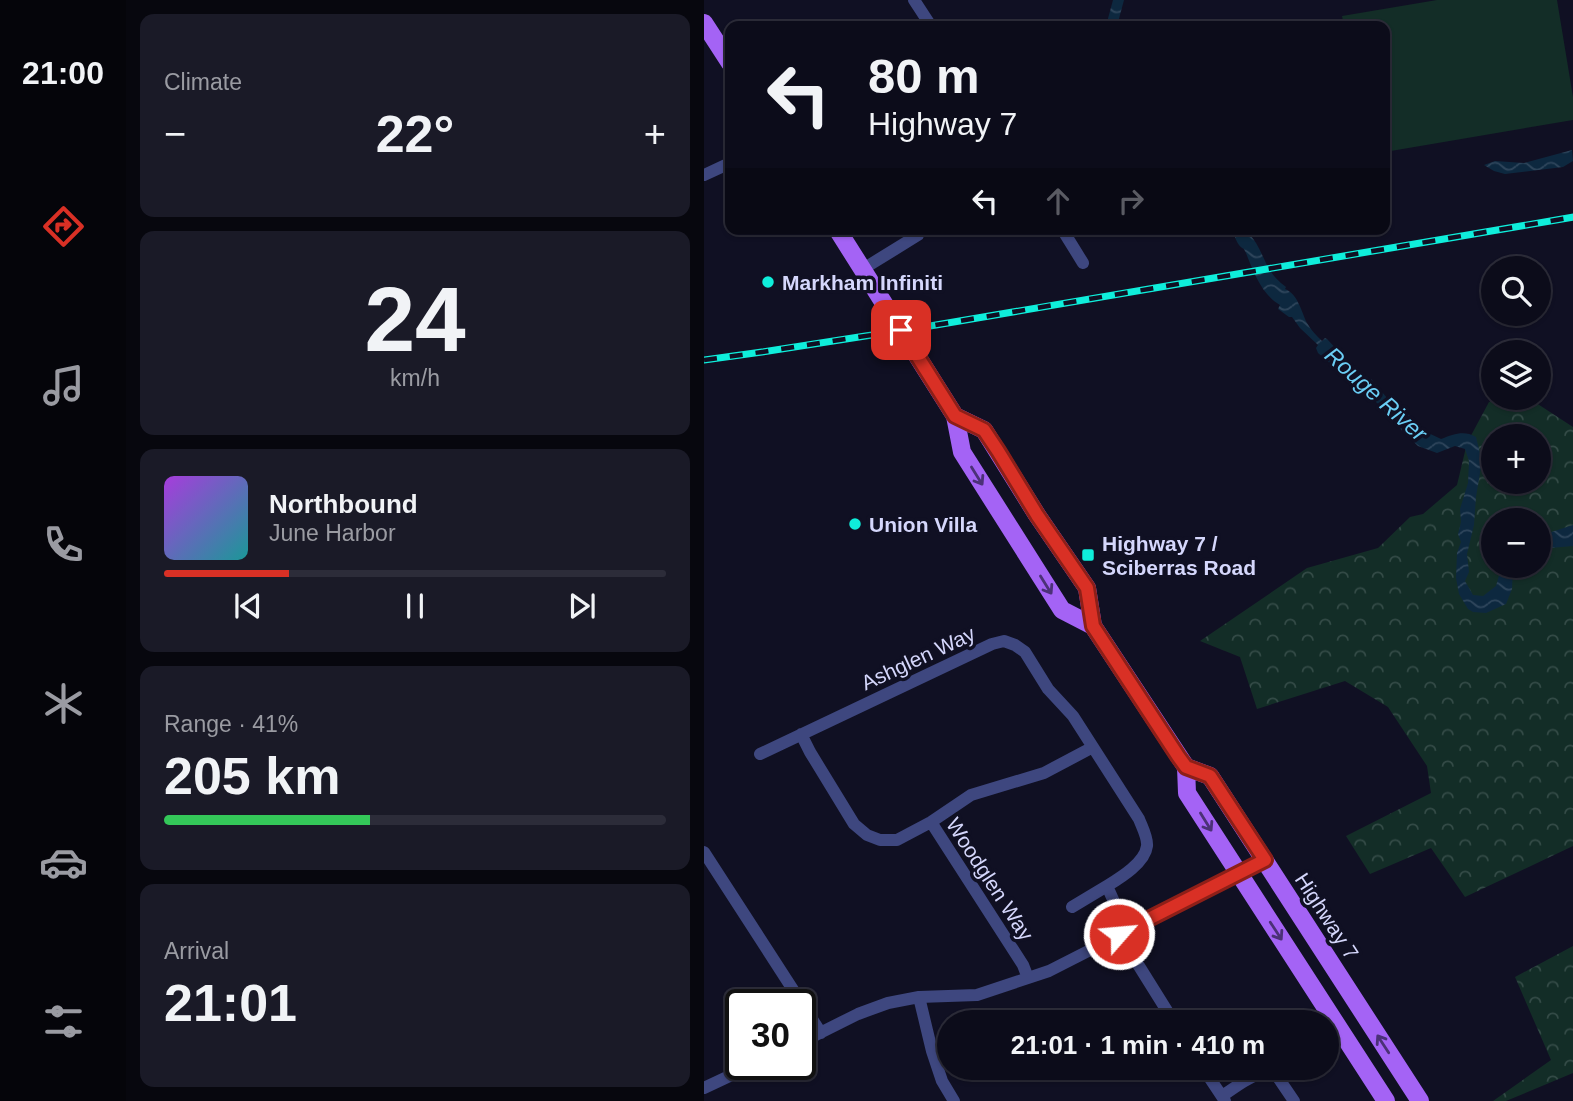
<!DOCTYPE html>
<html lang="en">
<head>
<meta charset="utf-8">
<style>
  :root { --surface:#0c0c1a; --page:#1a1a27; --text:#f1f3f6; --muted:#9a9ba2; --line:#2c2c39; --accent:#d93025 }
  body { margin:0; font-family:Helvetica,sans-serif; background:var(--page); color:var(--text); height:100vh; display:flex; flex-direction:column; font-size:26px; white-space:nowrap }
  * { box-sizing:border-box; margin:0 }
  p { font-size:23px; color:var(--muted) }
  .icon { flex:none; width:38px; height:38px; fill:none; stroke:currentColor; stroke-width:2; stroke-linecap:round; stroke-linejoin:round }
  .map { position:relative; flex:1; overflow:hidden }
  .sheet { display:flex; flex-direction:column; gap:14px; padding:14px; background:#07070e; width:578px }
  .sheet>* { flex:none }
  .top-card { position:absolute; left:21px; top:21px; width:665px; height:214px; border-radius:14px; box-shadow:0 2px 5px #0004,0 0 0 2px var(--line); background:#0c0c1a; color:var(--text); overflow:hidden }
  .tools { position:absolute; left:777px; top:256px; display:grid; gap:14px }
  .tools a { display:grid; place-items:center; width:70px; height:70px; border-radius:50%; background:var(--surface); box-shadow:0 2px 5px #0004,0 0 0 2px var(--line); font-size:35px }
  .speed { position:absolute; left:21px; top:989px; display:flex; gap:14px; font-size:35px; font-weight:700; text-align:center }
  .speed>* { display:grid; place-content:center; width:91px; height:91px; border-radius:50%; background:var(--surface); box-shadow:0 2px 5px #0004,0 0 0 2px var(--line); line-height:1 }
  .speed .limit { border:4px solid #111; border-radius:10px; background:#fff; color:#111 }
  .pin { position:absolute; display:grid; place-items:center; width:60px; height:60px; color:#fff; margin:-30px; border-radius:14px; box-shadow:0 4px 10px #0006 }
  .me { position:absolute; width:77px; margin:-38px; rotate:63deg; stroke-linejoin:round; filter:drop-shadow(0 0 5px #0008) }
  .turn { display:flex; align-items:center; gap:24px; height:147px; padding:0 28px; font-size:32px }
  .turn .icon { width:91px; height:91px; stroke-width:2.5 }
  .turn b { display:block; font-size:49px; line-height:60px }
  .lanes { display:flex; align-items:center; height:66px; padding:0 28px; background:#0003; justify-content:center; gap:35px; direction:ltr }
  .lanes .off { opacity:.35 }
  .big { font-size:52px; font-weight:700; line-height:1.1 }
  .sheet .tile { flex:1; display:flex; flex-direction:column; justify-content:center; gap:10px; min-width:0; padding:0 24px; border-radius:14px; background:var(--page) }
  .sheet .dial { align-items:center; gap:0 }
  .dial b { font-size:91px; line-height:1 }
  .song { display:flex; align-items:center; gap:21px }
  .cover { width:84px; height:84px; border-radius:10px; background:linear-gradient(135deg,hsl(280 70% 55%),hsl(180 70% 35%)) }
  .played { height:7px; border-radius:4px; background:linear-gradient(90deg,var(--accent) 25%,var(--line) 25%) }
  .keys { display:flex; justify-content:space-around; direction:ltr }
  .heat { display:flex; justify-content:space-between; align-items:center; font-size:38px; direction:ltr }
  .charge { height:10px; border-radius:5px; background:linear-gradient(90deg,#34c759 41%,var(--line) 0) }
  .trip { position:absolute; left:233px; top:1010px; width:402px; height:70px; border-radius:35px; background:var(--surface); box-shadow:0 2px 5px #0004,0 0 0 2px var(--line); font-weight:700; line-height:70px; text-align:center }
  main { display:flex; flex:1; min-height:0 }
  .tabs { display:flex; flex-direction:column; width:126px; justify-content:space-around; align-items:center; background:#05050a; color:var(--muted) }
  .tabs .icon { width:49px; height:49px }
  .tabs .active { color:var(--accent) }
  .tabs b { font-size:32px; color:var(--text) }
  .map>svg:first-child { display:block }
  .forest { fill:url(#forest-crowns); fill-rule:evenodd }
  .garden { fill:#132d27 }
  .water { fill:url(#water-waves) }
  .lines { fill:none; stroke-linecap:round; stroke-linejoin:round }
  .street { stroke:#3e477f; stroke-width:12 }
  .primary { stroke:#a463f5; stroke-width:18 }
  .rail-casing { stroke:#0feedb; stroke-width:7 }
  .rail { stroke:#101023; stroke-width:4.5; stroke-dasharray:13; stroke-linecap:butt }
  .oneway { stroke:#4b3177 }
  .route-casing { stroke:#8d1f18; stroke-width:18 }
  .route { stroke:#d93025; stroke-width:12 }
  .poi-dot { fill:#0feedb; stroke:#101023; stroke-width:2.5 }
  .labels { text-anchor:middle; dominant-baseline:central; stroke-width:7; stroke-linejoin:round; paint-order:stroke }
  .poi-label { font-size:21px; font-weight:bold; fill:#d5d7fc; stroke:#101023; text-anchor:start }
  .street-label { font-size:21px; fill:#d5d7fc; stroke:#101023 }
  .water-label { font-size:23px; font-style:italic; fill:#6acef5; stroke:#101023 }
</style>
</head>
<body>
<main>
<nav class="tabs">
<b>21:00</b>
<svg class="icon active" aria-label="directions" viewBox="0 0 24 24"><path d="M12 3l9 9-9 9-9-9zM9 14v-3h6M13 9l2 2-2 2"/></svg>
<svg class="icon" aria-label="music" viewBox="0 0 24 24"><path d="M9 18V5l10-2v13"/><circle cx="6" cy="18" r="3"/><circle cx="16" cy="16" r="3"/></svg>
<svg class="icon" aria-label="phone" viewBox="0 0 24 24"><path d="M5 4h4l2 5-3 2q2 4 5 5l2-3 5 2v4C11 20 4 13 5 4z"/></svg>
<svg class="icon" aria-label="climate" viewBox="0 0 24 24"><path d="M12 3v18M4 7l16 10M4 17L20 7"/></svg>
<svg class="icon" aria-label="car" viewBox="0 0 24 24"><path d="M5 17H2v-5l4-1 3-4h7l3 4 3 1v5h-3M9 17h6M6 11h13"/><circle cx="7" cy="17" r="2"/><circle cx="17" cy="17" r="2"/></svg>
<svg class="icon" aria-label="filters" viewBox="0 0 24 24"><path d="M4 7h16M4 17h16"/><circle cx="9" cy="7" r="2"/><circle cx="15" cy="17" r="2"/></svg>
</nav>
<section class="sheet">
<div class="tile"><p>Climate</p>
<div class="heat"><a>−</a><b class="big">22°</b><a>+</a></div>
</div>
<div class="tile dial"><b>24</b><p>km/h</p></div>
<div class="tile">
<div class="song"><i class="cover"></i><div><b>Northbound</b><p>June Harbor</p></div></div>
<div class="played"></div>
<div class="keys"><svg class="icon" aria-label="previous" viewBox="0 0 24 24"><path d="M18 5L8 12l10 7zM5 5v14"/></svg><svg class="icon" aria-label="pause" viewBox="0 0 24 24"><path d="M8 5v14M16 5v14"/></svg><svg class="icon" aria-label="next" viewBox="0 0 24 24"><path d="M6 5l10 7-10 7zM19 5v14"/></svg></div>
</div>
<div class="tile"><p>Range · 41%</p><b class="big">205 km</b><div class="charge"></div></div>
<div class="tile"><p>Arrival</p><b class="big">21:01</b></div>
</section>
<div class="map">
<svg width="870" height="1101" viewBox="0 0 870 1101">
  <defs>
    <pattern id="forest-crowns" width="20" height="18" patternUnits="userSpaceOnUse" patternTransform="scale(1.75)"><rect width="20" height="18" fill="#132d27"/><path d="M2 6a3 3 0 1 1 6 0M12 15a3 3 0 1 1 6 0" fill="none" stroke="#344b47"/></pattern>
    <pattern id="water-waves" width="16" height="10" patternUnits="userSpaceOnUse" patternTransform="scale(1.75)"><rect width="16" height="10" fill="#0d283f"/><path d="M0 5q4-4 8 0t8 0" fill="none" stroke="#2f465c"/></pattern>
  </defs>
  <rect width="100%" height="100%" fill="#101023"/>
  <path class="forest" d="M823,397L869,427V846L761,897L727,848L666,874L642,836L727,793L723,766L684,707L641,681L553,709L536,657L496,641L603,568L674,548L706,517L719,514L753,485L763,443L785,402ZM789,436H835V481H789ZM789,520H835V565H789Z
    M869,946V1073L802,1101H789L847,1060L811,977Z"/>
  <path class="garden" d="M733,0H853L869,97V120L681,152V26H640L638,16Z"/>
  <path class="water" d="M409,0H420L413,26H402Z
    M868,150L869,161L859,167L801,174L790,171L780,165L791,161L820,163Z
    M528,229H542C545,234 549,238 552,243C563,262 563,273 582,287L581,289C594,294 597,311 603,323C607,330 612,335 618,341L621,338L623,339L651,369L668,380L688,404L701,411L720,431L737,439C750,434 760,430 772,437L778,461L772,497L770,525L763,554L765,572L761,581L769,595L779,596L792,586L798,565H812L809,568L808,589L802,604L782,613L769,612L764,609L755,594L752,578L753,553L757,542L754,534L757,522L756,509L764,483L765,461L761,449L751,446L733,453L714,446L682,415L679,408L614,353L612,348L614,345L596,328L588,317H585L574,309L576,305C558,295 549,271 542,253C539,246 540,251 535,245C532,241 530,234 528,229Z
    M869,525V546L835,549V536Z"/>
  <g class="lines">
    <path class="street" d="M210,0L227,26
      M0,175L26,163
      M358,229L379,263
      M159,269L214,235
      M97,734L106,752L150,824L163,835L176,840H193L227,822L267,795L340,773L389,747
      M56,754L288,644L300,641L311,645L321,652L344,689L369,716L435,819C438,827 444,838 443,846C441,863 416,878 403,886L415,913V934L470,1022
      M227,822L319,965L324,978
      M0,852L117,1033
      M368,907L403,886
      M215,997L228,1051L238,1081L250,1101
      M96,1043L154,1014L184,1003L215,997L273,995L345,971L561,861
      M499,1068L521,1101
      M0,1088L51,1064
      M518,1096C534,1086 551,1070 571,1073L590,1101"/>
    <path class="primary" d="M0,23L26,63
      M133,229L251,416L258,452L358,610L389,626
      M251,416L280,430L333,515L383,588L389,626L482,767L506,776L716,1101
      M482,767L483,793L682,1101"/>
    <g class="rail-casing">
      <path id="rail" d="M0,360L58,352L226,326L870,217"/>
    </g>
    <use href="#rail" class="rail"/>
  </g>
  <defs><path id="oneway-shaft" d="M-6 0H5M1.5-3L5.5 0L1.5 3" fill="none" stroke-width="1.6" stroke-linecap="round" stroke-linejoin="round" transform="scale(1.75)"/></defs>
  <g class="oneway">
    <use href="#oneway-shaft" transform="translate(273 476) rotate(58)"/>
    <use href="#oneway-shaft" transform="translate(342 585) rotate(58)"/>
    <use href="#oneway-shaft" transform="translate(502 822) rotate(58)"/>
    <use href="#oneway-shaft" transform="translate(572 931) rotate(57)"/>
    <use href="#oneway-shaft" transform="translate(679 1044) rotate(-123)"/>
  </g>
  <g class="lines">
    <g class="route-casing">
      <path id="route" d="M197,330L251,416L280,430L294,451L333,515L383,588L389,626L474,756L482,767L506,776L561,860L415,934"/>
    </g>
    <use href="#route" class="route"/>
  </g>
  <g class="poi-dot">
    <circle cx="64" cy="282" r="7"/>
    <circle cx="151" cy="524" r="7"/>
    <rect x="377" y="548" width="14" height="14" rx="3.5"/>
  </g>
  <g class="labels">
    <g class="poi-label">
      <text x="78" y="282">Markham Infiniti</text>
      <text x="165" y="524">Union Villa</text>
      <text x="398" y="543">Highway 7 /<tspan x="398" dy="24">Sciberras Road</tspan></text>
    </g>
    <g class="street-label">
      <text transform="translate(214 658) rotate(-25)">Ashglen Way</text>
      <text transform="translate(286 879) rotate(57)">Woodglen Way</text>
      <text transform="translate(623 916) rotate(57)">Highway 7</text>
    </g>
    <g class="water-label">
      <text transform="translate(672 394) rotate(42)">Rouge River</text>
    </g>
  </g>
</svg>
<div class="tools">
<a><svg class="icon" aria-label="search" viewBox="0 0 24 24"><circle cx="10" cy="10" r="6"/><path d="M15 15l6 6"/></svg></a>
<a><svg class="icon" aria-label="layers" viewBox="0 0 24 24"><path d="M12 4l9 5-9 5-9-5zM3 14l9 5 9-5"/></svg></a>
<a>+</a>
<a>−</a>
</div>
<div class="speed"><div class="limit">30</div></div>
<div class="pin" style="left:197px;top:330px;background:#d93025"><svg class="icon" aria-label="arrive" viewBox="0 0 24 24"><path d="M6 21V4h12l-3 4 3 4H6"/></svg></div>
<svg class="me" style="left:415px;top:934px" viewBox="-20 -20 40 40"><circle r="17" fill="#d93025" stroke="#fff" stroke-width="3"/><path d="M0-11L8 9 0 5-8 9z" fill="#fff"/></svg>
<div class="trip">21:01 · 1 min · 410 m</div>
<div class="top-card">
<div class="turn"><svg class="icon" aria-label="left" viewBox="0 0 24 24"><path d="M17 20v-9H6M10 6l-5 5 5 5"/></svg><div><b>80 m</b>Highway 7</div></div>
<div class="lanes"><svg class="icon" aria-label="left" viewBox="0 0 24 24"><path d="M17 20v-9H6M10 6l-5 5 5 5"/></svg><svg class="icon off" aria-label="ahead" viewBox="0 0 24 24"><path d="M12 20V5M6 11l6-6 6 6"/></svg><svg class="icon off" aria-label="right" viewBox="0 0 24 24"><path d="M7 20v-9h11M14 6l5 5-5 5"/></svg></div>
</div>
</div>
</main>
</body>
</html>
